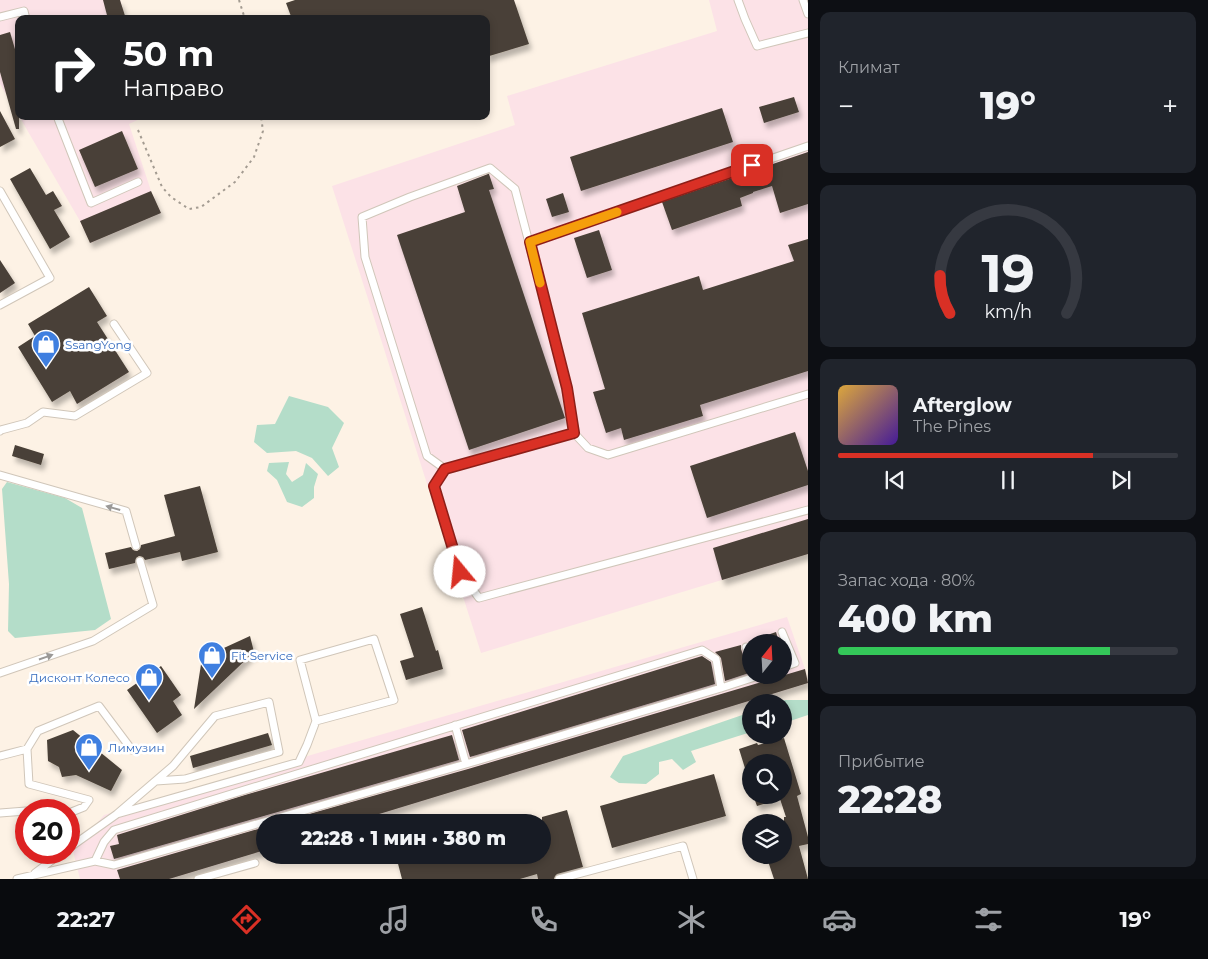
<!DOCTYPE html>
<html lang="ru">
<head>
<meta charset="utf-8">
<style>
  :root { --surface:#171b24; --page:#20242c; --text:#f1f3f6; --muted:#9ea1a6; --line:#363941; --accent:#d93025 }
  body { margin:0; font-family:Montserrat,sans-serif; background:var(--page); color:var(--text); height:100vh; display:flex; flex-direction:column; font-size:19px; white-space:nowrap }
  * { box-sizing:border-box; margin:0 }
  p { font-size:16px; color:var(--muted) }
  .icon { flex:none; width:28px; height:28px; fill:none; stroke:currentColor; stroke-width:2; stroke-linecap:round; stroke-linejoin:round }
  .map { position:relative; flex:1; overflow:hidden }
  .drawer { display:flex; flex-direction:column; gap:12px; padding:12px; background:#0d0f14; width:400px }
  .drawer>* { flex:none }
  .banner { position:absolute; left:15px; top:15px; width:475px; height:105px; border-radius:10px; box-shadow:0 2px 8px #0003; background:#202124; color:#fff; overflow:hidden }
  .needle { width:32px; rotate:18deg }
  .tools { position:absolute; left:742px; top:634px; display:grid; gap:10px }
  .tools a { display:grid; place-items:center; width:50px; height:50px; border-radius:50%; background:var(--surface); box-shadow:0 2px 8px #0003; font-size:25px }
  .speed { position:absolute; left:15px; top:799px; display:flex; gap:10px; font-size:25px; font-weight:700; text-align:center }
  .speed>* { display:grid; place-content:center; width:65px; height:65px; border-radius:50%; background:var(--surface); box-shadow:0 2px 8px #0003; line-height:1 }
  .speed .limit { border:8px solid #d22; background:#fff; color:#111 }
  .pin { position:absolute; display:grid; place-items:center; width:42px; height:42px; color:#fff; margin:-21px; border-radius:10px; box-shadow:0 2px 8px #0006 }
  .me { position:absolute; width:55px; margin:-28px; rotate:343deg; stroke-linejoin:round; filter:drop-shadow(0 0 4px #0008) }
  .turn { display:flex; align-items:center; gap:18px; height:105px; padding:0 25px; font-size:22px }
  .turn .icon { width:65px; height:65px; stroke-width:2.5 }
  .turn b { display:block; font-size:35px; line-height:42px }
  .big { font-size:38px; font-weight:800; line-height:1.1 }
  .drawer .tile { flex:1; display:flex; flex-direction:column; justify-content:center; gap:8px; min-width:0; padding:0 18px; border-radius:10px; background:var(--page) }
  .drawer .dial { align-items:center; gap:0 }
  .dial svg { height:130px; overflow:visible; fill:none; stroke:var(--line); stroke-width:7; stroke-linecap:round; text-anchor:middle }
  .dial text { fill:var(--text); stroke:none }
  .song { display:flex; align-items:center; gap:15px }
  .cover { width:60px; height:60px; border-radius:8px; background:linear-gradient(135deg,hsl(40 70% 55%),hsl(260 70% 35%)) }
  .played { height:5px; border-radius:2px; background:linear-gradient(90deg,var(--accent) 75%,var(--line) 75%) }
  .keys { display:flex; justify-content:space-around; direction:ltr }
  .heat { display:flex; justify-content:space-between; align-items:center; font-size:28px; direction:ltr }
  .charge { height:8px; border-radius:4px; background:linear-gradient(90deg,#34c759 80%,var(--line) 0) }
  .trip { position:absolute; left:256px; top:814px; width:295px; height:50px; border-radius:25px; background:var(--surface); box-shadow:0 2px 8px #0003; font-weight:800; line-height:50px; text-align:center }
  .menu { display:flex; height:80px; justify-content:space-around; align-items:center; background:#090b0e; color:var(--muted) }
  .menu .icon { width:35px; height:35px }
  .menu .active { color:var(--accent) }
  .menu b { font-size:22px; color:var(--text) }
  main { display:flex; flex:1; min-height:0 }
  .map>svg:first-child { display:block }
  .industrial { fill:#fce2e7; fill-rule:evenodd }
  .green { fill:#b4ddc9 }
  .building { fill:#4a4137; filter:url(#shadow) }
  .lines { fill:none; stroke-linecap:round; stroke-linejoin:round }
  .service-casing { stroke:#d0c6b9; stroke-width:9 }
  .path { stroke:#a39b91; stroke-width:2; stroke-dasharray:2.5 4; stroke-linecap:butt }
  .service { stroke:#fff; stroke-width:7 }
  .oneway { fill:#9b9997 }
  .route-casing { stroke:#8d1f18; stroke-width:12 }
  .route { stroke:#d93025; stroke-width:9 }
  .slow { stroke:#f59e0b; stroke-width:9 }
  .labels { text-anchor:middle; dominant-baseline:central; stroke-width:5; stroke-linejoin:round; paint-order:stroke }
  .shop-label { font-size:12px; fill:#366cbe; stroke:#fff; text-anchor:start }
</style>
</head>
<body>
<main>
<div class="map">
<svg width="808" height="879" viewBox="0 0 808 879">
  <defs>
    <filter id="shadow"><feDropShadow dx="3" dy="5.5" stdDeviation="2.5" flood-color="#0004"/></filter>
  </defs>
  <rect width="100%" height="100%" fill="#fdf2e5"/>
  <path class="industrial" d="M0,0H120L126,19H19V116L0,84Z
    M709,0H808V554L481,653L332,186L515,125L507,96L717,31Z
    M19,116H146L129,124L151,191L161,213L90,243L80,221Z
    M787,617L805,669L808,683L353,822H265V850L169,879H80L73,851L104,815ZM751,642H784V675H751Z"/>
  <path class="green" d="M289,396L328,407L344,423L332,448L339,467L328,476L312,458L296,451L267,453L254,442L257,425L275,424Z
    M289,462L286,474L292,482L303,475L306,463L318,474L314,487V498L302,507L287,502L277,480L267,471L269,463Z
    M7,482L65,498L82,508L111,619L95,630L15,638L8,631L9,584L2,489Z
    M785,700H808V715L784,723V702H778Z
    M751,712V732L691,751L696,762L683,770L672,759L659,762V774L646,784L619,783L610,777L623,756Z"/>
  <path class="building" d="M103,0H120L126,19H108Z
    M295,0H514L529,44L486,57V19H292L286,3Z
    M10,32L19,63V129H16L0,72V35Z
    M794,97L799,112L764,123L759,107Z
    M722,108L733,142L581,191L570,157Z
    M0,111L15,139L0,147Z
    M122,131L138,169L95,187L79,150Z
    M808,152V204L780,213L772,186L753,192V193L740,198L742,206L672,230L662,202Z
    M30,168L46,195L53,191L62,206L54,210L70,237L50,249L10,179Z
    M488,174H489L494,189L489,190L565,418L469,450L397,235L465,212L457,186Z
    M151,191L161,213L90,243L80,221Z
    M563,193L569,212L552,217L546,199Z
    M599,230L612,270L587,278L574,238Z
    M808,239V371L700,405L703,416L624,440L621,428L606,433L593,392L605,389L582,313L699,276L703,290L794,261L788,245Z
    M0,260L15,283L0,293Z
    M89,287L107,316L97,322L129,372L77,404L70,391L52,402L18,347L35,336L28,324Z
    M795,432L808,471V485L707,518L690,466Z
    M15,445L44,454L41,465L12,456Z
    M200,486L218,552L182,561L180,552L145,560L143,557L139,556L136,558L135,563L109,569L105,553L131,547L133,550L137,551L140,549L141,545L175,536L164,495Z
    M808,519V554L722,580L713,548Z
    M422,607L436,651L438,650L443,669L406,680L400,661L414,657L400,614Z
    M776,632L779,642H751L750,641Z
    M250,636L254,652L194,709L202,658Z
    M741,645V649L749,673L725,681L721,658L715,652Z
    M702,656L711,662L715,684L470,757L462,730Z
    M161,666L181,695L173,701L182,715L157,733L127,690Z
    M805,669L808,683L353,822H281L468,769Z
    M73,730L122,770L111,791L76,775L62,777L59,767L48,761L47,740Z
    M268,733L272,745L193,768L190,756Z
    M452,735L459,760L114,859L110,846L119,844L117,835L245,795Z
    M784,738L801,794L797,796L808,837V844L799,846L808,879H774L766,855H784V817H786L780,799L757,806L753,795H784V762H751V780L749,781L739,749L757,743L758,745Z
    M714,774L726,816L612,848L600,806Z
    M567,810L583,867L557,874L555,876L554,879H538L537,874L520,879H402L396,856L401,855H542V817Z
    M265,827V850L169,879H120L117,870Z"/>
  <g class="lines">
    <g class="service-casing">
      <path id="service" d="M738,0L745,19L757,46L808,33
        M803,0L808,14
        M0,17L24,11L26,19
        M57,116L91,203L138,182
        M0,191L50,278L0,305
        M530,242L808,146
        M0,431L1,430L27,423L43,412L75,416L147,373L114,324
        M574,433L445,469L427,456L365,257L362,217L410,197L490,168L515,189L567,388L574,433L588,448L608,455L808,394
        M445,469L434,486L460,572L479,598L808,510
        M0,475L126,511L136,546
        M782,632L795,663L784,667
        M746,647L751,661
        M0,673L93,641L153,605L140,561
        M455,725L466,764
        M27,749L38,731L99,706L132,750
        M0,756L27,749L29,784L89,800L84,807L69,813
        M0,813L26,811
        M117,814L299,762L307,745L316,721L394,700L374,639L300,660L316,721
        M69,848L117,814L173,766L215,716L269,702L279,752L185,779L156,781
        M95,861L104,842L114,830L702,650L716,659L721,688
        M35,873L63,852
        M17,879L95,861L114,865L466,764L721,688L761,675
        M198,879L255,863
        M559,879L683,846L693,879"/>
    </g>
    <path class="path" d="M239,0L245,19
      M138,130L162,187L171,197L189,209L201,207L235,182L254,157L263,131L261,116"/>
    <use href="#service" class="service"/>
  </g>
  <defs><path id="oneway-solid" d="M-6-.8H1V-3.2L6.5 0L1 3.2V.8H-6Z" transform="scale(1.25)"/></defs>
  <g class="oneway">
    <use href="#oneway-solid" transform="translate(113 508) rotate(-164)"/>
    <use href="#oneway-solid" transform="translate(46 657) rotate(-19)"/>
  </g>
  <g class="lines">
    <g class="route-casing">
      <path id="route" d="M460,572L434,486L445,469L574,433L567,388L530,242L752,165"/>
    </g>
    <use href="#route" class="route"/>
    <path class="slow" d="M540,283L530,242L617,212"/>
  </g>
  <defs>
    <g id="shop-pin" transform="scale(1.4375)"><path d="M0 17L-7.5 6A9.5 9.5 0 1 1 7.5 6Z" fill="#3f7fe0" stroke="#fff"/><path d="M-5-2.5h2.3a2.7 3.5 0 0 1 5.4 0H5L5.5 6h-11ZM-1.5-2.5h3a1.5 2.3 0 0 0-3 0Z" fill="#fff"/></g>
  </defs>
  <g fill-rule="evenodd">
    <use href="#shop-pin" x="46" y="344"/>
    <use href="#shop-pin" x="212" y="655"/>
    <use href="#shop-pin" x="149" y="677"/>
    <use href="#shop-pin" x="89" y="747"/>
  </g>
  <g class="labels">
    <g class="shop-label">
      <text x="65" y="344">SsangYong</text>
      <text x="231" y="655">Fit Service</text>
      <text x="130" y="677" text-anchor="end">Дисконт Колесо</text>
      <text x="108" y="747">Лимузин</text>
    </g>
  </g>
</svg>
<div class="tools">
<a><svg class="needle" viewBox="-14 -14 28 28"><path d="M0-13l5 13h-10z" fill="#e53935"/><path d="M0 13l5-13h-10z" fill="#9ea1a6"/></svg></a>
<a><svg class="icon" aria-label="sound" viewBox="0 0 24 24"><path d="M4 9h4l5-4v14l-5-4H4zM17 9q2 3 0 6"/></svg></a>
<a><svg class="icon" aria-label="search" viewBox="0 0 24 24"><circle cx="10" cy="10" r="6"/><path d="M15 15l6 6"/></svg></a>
<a><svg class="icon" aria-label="layers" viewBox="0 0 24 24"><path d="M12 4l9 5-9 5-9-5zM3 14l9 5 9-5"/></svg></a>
</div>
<div class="speed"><div class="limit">20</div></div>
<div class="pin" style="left:752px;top:165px;background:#d93025"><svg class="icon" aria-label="arrive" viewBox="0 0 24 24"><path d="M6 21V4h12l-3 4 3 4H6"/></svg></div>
<svg class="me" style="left:460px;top:572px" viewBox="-20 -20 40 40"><circle r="19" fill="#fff"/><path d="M0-13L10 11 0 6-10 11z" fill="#d93025"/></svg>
<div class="trip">22:28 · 1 мин · 380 m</div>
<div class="banner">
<div class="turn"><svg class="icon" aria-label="right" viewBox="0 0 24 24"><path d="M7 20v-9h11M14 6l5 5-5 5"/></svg><div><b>50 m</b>Направо</div></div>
</div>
</div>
<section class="drawer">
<div class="tile"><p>Климат</p>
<div class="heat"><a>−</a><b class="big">19°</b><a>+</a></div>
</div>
<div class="tile dial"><svg viewBox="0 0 100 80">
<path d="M14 69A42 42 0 1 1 86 69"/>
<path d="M14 69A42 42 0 0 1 8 46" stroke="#d93025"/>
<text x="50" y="56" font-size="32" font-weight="700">19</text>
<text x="50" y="72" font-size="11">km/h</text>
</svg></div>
<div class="tile">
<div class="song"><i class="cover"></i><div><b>Afterglow</b><p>The Pines</p></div></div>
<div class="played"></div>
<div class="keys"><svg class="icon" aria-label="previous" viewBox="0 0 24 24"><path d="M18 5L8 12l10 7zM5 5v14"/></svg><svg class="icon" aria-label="pause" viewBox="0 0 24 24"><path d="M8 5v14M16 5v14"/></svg><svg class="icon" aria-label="next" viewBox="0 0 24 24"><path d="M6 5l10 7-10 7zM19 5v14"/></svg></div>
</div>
<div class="tile"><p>Запас хода · 80%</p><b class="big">400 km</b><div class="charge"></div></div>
<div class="tile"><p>Прибытие</p><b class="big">22:28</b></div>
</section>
</main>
<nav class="menu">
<b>22:27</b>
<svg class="icon active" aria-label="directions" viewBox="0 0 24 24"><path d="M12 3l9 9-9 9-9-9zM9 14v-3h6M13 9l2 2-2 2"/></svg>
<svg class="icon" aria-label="music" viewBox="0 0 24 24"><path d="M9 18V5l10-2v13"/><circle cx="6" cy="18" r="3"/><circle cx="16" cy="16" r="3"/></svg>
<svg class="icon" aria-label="phone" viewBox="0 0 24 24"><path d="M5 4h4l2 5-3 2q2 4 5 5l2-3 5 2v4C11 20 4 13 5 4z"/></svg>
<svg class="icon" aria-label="climate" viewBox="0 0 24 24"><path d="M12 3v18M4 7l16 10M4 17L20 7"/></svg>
<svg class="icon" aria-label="car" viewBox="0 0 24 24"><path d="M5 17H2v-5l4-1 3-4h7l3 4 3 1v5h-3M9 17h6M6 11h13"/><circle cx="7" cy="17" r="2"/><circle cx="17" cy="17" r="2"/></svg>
<svg class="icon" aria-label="filters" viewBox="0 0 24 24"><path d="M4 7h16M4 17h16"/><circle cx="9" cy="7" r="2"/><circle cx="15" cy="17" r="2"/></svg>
<b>19°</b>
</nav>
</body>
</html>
